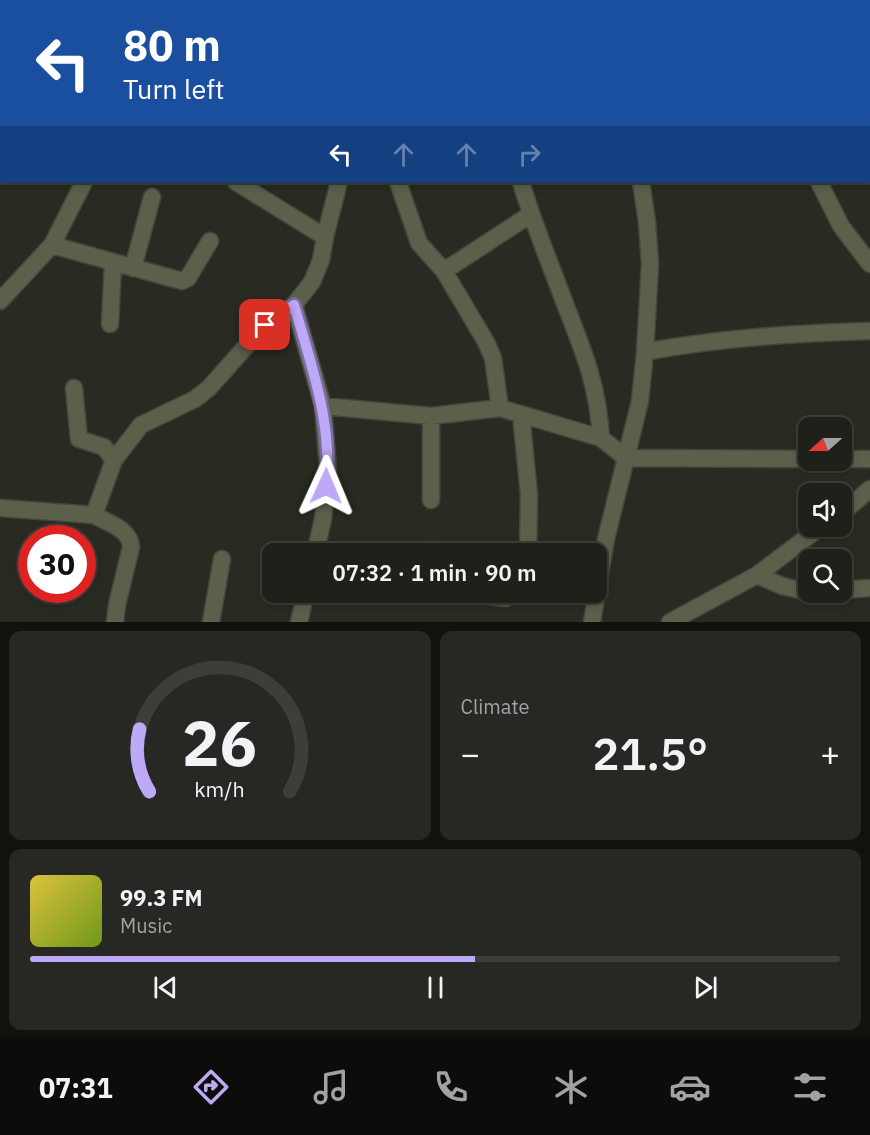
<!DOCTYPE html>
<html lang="en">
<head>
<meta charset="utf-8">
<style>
  :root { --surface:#1f201a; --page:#272823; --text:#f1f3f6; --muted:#a1a3a2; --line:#3c3e39; --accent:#bda9f5 }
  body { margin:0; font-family:"IBM Plex Sans",sans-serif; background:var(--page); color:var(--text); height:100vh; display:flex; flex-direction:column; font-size:22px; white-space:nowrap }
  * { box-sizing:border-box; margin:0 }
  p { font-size:20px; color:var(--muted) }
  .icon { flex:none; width:33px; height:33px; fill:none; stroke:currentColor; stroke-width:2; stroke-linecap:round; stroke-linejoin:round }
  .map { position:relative; height:622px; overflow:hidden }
  .side { display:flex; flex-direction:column; gap:9px; padding:9px; background:#11120e; flex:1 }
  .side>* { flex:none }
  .top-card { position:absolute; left:0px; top:0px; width:870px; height:183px; box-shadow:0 3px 9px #0003,0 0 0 2px var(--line); background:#1a4fa0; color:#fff; overflow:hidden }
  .needle { width:39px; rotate:249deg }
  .fabs { position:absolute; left:798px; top:417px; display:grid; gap:12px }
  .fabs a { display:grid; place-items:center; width:54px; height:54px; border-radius:12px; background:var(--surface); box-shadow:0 3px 9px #0003,0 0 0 2px var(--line); font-size:30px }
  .speed { position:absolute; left:18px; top:525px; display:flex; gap:12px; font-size:30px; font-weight:700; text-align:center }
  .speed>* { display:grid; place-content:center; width:78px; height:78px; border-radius:50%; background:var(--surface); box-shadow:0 3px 9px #0003,0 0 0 2px var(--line); line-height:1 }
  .speed .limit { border:9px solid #d22; background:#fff; color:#111 }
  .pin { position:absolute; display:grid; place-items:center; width:51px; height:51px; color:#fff; margin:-26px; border-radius:12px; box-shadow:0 3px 9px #0006 }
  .me { position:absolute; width:66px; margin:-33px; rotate:1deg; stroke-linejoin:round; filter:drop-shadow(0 0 4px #0008) }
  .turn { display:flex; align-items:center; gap:21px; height:126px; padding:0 24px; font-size:27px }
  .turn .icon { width:78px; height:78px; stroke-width:2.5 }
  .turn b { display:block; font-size:42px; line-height:51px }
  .lanes { display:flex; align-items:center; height:57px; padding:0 24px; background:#0003; justify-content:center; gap:30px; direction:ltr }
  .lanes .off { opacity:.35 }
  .big { font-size:45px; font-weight:600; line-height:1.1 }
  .side .card { flex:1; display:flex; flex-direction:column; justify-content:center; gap:9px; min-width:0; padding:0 21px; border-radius:12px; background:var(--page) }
  .side .dial { align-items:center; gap:0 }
  .dial svg { height:156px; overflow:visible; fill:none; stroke:var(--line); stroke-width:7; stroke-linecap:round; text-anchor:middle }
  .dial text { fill:var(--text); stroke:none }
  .song { display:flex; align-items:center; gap:18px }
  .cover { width:72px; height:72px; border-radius:9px; background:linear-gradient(135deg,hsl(50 70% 55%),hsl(80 70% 35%)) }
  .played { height:6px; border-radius:3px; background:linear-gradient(90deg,var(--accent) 55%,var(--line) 55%) }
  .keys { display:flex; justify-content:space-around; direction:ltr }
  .heat { display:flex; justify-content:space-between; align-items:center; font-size:33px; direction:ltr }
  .side .tiles { flex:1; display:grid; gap:9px; grid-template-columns:1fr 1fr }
  .card:last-child { grid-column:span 2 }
  .trip { position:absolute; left:262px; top:543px; width:345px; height:60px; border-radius:12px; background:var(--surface); box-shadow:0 3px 9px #0003,0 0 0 2px var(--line); font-weight:600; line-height:60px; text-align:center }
  .tabs { display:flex; height:96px; justify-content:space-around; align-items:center; background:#0c0d0a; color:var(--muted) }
  .tabs .icon { width:42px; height:42px }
  .tabs .on { color:var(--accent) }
  .tabs b { font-size:27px; color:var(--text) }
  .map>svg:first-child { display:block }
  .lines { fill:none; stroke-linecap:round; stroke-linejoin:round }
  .minor-casing { stroke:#45473e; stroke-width:19 }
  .minor { stroke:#5b604b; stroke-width:16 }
  .route-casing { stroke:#7b6e9f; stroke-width:15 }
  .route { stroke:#bda9f5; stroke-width:10 }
</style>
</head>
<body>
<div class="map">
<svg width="870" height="622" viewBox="0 0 870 622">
  <rect width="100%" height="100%" fill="#292b22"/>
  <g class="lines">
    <g class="minor-casing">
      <path id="minor" d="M297,0L298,2
        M375,0L377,2
        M527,0L528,2
        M9,2L10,0
        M130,2L131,0
        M281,2L283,0
        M648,2V0
        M868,109H870
        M236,182L325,237
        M398,182L419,243L444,271L486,342L493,358L500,408
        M819,182L841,226L870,264
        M52,245L182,281L188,278L210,241
        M133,268L152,197
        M444,271L531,214
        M0,301L52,245L84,182
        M294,305L323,406L328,470L323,519L315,554
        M110,324L113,263
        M645,352C719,338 795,333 870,331
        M74,388L79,439L104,447L114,460
        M323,406L431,416L500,408L601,438C598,386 584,352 565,304C550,263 533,223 521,182
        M521,414L529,495L528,554
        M431,416V500
        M601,438L626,458L808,459
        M842,459H870
        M0,508L94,515L114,460L141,425L195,399L209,388L265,325L294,305L312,282L321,260L325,237L339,182
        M842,513L870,489
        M94,515C108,523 130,529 131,547L117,605L115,622
        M422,554L429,550L451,552
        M757,575L782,586L808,592
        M842,590L870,588
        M597,591L606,539L640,401L645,352L650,264L647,222L641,182
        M455,592L506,598
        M211,622L222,559
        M299,622L306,592
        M592,622L597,592
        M670,622L757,575L822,526"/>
    </g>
    <use href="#minor" class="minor"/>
  </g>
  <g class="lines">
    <g class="route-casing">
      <path id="route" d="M265,325L294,305C311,364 333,424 326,486"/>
    </g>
    <use href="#route" class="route"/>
  </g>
</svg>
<div class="fabs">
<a><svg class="needle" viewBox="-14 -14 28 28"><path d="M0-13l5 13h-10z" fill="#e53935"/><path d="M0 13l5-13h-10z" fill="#a1a3a2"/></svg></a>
<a><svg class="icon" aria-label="sound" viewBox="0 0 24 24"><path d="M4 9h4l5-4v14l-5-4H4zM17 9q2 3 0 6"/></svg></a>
<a><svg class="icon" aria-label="search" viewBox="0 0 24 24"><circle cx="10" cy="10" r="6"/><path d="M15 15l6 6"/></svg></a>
</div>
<div class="speed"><div class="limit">30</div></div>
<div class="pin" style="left:265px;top:325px;background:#d93025"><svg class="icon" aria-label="arrive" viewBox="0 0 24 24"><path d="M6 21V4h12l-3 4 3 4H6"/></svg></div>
<svg class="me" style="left:326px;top:486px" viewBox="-20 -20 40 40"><path d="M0-17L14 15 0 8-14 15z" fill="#bda9f5" stroke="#fff" stroke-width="4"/></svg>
<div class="trip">07:32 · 1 min · 90 m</div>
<div class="top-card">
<div class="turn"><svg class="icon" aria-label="left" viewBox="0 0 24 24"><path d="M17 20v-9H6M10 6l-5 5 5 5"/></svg><div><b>80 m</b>Turn left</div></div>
<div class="lanes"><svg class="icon" aria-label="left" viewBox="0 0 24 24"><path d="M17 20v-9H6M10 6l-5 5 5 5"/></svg><svg class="icon off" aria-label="ahead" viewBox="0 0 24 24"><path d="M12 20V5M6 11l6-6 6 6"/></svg><svg class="icon off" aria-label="ahead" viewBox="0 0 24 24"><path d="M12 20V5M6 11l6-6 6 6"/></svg><svg class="icon off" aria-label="right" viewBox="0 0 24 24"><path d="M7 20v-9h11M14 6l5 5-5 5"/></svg></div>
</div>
</div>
<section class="side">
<div class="tiles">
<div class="card dial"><svg viewBox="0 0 100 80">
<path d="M14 69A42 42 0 1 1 86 69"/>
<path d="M14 69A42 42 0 0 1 9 37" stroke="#bda9f5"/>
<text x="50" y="56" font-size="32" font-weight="700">26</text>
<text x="50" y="72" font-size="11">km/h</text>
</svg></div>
<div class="card"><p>Climate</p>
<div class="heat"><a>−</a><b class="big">21.5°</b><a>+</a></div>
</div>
<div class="card">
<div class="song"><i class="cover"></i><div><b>99.3 FM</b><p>Music</p></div></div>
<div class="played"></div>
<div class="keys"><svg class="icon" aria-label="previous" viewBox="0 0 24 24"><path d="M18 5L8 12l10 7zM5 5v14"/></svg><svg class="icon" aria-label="pause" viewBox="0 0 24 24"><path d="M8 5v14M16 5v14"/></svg><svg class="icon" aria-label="next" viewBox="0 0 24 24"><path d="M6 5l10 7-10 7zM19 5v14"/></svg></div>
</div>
</div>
</section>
<nav class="tabs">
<b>07:31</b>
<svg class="icon on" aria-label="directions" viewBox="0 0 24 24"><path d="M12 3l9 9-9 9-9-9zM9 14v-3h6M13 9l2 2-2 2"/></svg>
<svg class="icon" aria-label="music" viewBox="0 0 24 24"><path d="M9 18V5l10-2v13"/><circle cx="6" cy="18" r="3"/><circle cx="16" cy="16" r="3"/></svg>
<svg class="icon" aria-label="phone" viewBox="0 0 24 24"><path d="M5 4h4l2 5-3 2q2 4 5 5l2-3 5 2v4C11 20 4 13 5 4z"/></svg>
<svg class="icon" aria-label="climate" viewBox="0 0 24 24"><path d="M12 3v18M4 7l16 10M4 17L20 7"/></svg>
<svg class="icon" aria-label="car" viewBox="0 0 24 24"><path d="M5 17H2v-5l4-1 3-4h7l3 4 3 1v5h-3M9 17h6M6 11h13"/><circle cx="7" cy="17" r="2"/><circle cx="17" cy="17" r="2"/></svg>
<svg class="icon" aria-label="filters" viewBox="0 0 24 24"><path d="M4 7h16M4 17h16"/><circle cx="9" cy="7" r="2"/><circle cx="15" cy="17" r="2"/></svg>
</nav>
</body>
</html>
